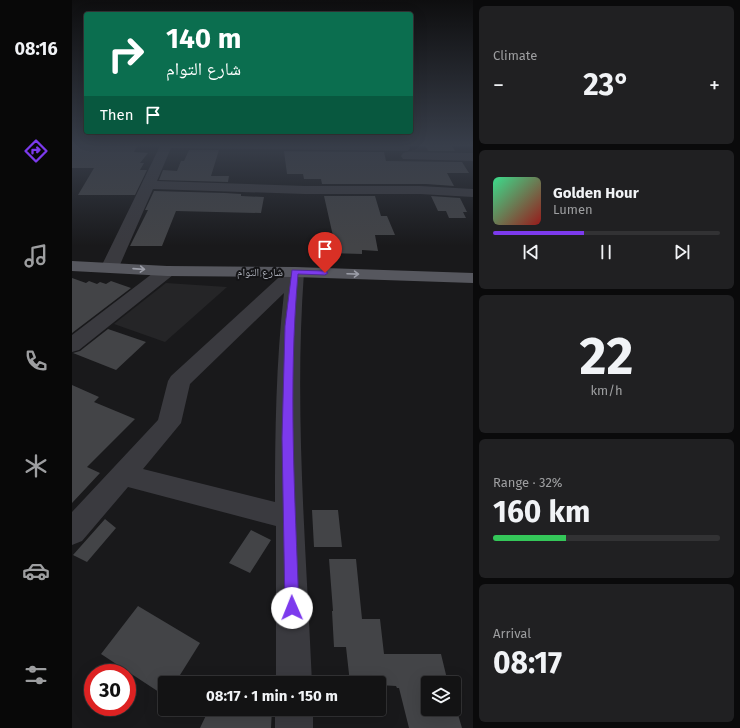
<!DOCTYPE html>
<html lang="en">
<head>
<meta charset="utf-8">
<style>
  :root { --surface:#131314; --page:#202022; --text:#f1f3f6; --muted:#9d9ea0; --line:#323234; --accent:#7c3aed }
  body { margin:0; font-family:"Fira Sans","Noto Naskh Arabic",sans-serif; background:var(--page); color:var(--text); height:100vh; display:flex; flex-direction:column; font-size:15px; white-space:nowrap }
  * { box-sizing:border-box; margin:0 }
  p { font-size:13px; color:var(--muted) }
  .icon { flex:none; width:22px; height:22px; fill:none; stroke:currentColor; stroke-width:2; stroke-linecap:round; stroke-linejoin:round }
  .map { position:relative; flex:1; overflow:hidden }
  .details { display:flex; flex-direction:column; gap:6px; padding:6px; background:#0a0a0b; width:267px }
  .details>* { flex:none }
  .guide { position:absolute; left:12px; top:12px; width:329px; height:122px; border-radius:4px; box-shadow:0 4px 16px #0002,0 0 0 1px var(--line); background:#0b6e4f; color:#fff; overflow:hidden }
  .tools { position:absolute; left:349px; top:676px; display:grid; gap:8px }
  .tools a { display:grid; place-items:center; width:40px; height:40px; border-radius:4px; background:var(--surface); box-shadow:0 4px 16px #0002,0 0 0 1px var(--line); font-size:20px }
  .speed { position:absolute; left:12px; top:664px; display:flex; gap:8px; font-size:20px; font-weight:700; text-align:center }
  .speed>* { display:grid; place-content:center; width:52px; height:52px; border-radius:50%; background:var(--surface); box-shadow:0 4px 16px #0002,0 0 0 1px var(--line); line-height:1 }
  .speed .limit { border:6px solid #d22; background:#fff; color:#111 }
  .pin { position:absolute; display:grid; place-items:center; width:34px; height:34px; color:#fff; margin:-41px -17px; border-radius:50% 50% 50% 0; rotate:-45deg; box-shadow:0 0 4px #0007 }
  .pin .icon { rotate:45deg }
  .me { position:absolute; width:44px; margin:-22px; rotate:359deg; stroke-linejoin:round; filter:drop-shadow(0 0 3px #0008) }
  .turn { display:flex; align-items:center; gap:14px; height:84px; padding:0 16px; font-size:18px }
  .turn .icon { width:52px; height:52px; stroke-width:2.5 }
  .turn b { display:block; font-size:28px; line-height:34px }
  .then { display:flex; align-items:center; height:38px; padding:0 16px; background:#0003; gap:8px; font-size:15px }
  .big { font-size:30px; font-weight:700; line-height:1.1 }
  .details .card { flex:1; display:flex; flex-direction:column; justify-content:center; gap:6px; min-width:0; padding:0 14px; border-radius:6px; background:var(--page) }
  .details .dial { align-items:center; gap:0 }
  .dial b { font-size:52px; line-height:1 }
  .song { display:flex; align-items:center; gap:12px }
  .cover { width:48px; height:48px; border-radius:6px; background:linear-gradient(135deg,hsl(150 70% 55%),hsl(0 70% 35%)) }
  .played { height:4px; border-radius:2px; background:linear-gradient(90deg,var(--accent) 40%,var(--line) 40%) }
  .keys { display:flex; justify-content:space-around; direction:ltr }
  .heat { display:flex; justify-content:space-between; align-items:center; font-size:22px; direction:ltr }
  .charge { height:6px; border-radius:3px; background:linear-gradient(90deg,#34c759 32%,var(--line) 0) }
  .trip { position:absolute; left:86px; top:676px; width:228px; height:40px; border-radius:4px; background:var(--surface); box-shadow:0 4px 16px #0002,0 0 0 1px var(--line); font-weight:700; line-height:40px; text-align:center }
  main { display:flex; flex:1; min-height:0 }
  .menu { display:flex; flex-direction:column; width:72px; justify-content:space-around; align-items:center; background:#080808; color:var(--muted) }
  .menu .icon { width:28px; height:28px }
  .menu .current { color:var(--accent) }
  .menu b { font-size:18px; color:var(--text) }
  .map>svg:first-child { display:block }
  .built { fill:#252527 }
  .building { fill:#434447 }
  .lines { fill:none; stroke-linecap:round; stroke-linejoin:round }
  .minor { fill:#3a3a3f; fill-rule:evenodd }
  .major { fill:#56575e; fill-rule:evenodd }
  .oneway { stroke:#9b9da7 }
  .route { fill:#7c3aed; stroke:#51269a }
  .labels { text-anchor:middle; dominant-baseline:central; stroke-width:4; stroke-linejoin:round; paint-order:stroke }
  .street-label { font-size:11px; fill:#acafb9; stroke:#141416 }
</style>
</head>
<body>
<main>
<nav class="menu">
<b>08:16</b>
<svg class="icon current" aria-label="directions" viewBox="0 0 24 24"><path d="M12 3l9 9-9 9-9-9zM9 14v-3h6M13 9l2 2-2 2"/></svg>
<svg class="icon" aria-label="music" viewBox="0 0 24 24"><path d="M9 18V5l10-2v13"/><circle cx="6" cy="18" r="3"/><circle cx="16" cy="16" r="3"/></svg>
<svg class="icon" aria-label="phone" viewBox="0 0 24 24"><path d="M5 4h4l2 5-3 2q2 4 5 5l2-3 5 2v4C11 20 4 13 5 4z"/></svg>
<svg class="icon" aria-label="climate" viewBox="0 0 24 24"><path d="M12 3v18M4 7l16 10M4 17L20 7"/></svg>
<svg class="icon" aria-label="car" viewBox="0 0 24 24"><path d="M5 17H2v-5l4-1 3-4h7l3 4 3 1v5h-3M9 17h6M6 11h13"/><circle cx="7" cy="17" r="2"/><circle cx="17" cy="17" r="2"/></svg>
<svg class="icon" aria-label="filters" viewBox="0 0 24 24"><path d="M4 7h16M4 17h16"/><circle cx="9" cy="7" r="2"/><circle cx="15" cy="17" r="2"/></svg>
</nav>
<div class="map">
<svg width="401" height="728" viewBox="0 0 401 728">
  <rect width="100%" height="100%" fill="#19191b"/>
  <path class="built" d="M94,283L155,287L93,342L42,324Z"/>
  <path class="building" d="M0,144H66L62,152L76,153L68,163H72L68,170H75L63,195H6L22,168H0Z
    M353,144H379L383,151H356Z
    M117,150H147L139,176H157L156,182L87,180L91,170L105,171L109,161H112Z
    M212,151L312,152L314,161L390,162L397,173H375L382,186L354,184H250L249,179H232L231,174H215Z
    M82,191L153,193L169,194V196L192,197L189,213L104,211L90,246H58L76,210H73Z
    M252,196H303L309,216H315L323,235H303L306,251L290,250V254L257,253V236H261Z
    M359,196L388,198L395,212H391L394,218H377L374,211H366Z
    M0,278L14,283L17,281L25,284L28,282L34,284L39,281L59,288L0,333Z
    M36,329L74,342L44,370L1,353L8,351Z
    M0,385L27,397L22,402L63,419L15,467L28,473L0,503Z
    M240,510H266L270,547H242Z
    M33,519L44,528L15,562L1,555Z
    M179,530L199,540L178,573L157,563Z
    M257,559H284L290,619H308L312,654H369L376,683H356V709H382V701L390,728H337L327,688H325L324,686L307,685V683H278L274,647H262L260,611H261Z
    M66,606L128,643L103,683H93V696L29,654Z
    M137,709H200L199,728H128Z"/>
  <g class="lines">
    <path class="minor" d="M89,144H332L336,145L338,148L336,151L99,148L85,181L233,186H348L401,189V197L348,194H233L81,189L47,267L44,271L38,272L32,271L29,267Z
      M335,152L401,153V161L331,159L329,156L331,153Z
      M95,266L101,267L104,271L101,275L7,350L0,352V335L89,267Z
      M223,267L229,268L232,272C222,409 234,546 240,683H204V526L56,487L10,541L0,545V512L86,420L96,381L99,376L217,268ZM212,293C204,362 203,432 203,502L71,469L109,423L118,384Z
      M203,709H241V728H203Z"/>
    <path class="major" d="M0,261L95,266L223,267L401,273V283L223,277L95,276L0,271Z"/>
  </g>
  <defs><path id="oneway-shaft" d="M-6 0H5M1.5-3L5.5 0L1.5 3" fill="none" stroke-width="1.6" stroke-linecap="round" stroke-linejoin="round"/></defs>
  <g class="oneway">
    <use href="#oneway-shaft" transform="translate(67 269) rotate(4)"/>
    <use href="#oneway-shaft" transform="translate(281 274) rotate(2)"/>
  </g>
  <linearGradient id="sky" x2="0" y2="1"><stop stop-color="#0e0e0f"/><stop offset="0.59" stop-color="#383e4a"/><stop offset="1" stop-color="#383e4a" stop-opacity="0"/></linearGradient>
  <rect width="401" height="246" fill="url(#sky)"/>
  <path class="route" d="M220,270L253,271L256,273L253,275L226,274C216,385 223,497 227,608L225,613L220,614L215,613L213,608L210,438L213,326Z"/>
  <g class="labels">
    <g class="street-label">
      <text x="188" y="272">شارع التوام</text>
    </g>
  </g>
</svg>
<div class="tools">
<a><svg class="icon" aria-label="layers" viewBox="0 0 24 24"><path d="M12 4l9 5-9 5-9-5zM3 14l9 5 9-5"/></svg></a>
</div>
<div class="speed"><div class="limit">30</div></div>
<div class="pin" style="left:253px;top:273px;background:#d93025"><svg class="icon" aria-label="arrive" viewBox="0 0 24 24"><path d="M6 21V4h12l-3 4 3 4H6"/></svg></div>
<svg class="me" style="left:220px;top:608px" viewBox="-20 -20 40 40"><circle r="19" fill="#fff"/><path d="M0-13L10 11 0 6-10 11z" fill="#7c3aed"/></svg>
<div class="trip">08:17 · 1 min · 150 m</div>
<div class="guide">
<div class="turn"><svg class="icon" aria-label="right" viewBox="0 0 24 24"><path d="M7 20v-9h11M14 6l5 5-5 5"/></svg><div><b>140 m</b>شارع التوام</div></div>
<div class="then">Then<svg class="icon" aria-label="arrive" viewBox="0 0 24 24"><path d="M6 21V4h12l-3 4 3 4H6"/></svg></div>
</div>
</div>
<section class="details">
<div class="card"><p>Climate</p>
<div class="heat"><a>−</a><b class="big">23°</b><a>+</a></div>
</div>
<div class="card">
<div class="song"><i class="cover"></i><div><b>Golden Hour</b><p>Lumen</p></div></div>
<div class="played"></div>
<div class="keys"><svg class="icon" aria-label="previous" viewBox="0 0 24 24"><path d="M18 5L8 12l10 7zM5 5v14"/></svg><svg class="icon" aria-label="pause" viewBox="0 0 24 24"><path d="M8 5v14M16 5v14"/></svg><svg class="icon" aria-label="next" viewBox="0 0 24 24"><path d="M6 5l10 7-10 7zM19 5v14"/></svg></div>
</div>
<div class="card dial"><b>22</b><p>km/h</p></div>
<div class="card"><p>Range · 32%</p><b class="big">160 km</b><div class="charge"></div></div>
<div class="card"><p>Arrival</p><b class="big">08:17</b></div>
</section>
</main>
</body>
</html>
